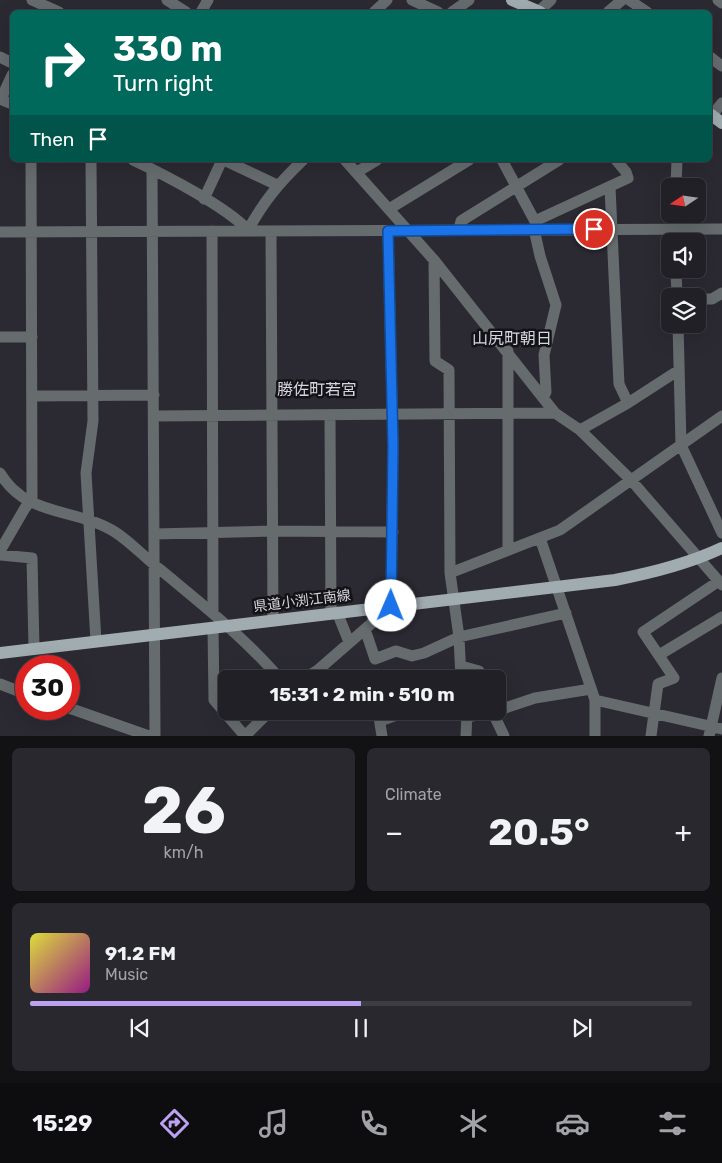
<!DOCTYPE html>
<html lang="en">
<head>
<meta charset="utf-8">
<style>
  :root { --surface:#202026; --page:#28282e; --text:#f1f3f6; --muted:#a2a3a7; --line:#3d3e43; --accent:#bca0f2 }
  body { margin:0; font-family:Rubik,"Noto Sans JP",sans-serif; background:var(--page); color:var(--text); height:100vh; display:flex; flex-direction:column; font-size:19px; white-space:nowrap }
  * { box-sizing:border-box; margin:0 }
  p { font-size:16px; color:var(--muted) }
  .icon { flex:none; width:28px; height:28px; fill:none; stroke:currentColor; stroke-width:2; stroke-linecap:round; stroke-linejoin:round }
  .map { position:relative; height:736px; overflow:hidden }
  .drawer { display:flex; flex-direction:column; gap:12px; padding:12px; background:#121215; flex:1 }
  .drawer>* { flex:none }
  .top-card { position:absolute; left:10px; top:10px; width:702px; height:152px; border-radius:8px; box-shadow:0 5px 20px #0002,0 0 0 1px var(--line); background:#00695c; color:#fff; overflow:hidden }
  .needle { width:32px; rotate:257deg }
  .tools { position:absolute; left:661px; top:178px; display:grid; gap:10px }
  .tools a { display:grid; place-items:center; width:45px; height:45px; border-radius:8px; background:var(--surface); box-shadow:0 5px 20px #0002,0 0 0 1px var(--line); font-size:25px }
  .speed { position:absolute; left:15px; top:655px; display:flex; gap:10px; font-size:25px; font-weight:700; text-align:center }
  .speed>* { display:grid; place-content:center; width:65px; height:65px; border-radius:50%; background:var(--surface); box-shadow:0 5px 20px #0002,0 0 0 1px var(--line); line-height:1 }
  .speed .limit { border:8px solid #d22; background:#fff; color:#111 }
  .pin { position:absolute; display:grid; place-items:center; width:42px; height:42px; color:#fff; margin:-21px; border:2px solid #fff; border-radius:50%; box-shadow:0 1px 5px #0007 }
  .me { position:absolute; width:55px; margin:-28px; rotate:1deg; stroke-linejoin:round; filter:drop-shadow(0 0 4px #0008) }
  .turn { display:flex; align-items:center; gap:18px; height:105px; padding:0 20px; font-size:22px }
  .turn .icon { width:65px; height:65px; stroke-width:2.5 }
  .turn b { display:block; font-size:35px; line-height:42px }
  .then { display:flex; align-items:center; height:48px; padding:0 20px; background:#0003; gap:10px; font-size:19px }
  .big { font-size:38px; font-weight:700; line-height:1.1 }
  .drawer .widget { flex:1; display:flex; flex-direction:column; justify-content:center; gap:8px; min-width:0; padding:0 18px; border-radius:8px; background:var(--page) }
  .drawer .dial { align-items:center; gap:0 }
  .dial b { font-size:65px; line-height:1 }
  .song { display:flex; align-items:center; gap:15px }
  .cover { width:60px; height:60px; border-radius:8px; background:linear-gradient(135deg,hsl(60 70% 55%),hsl(310 70% 35%)) }
  .played { height:5px; border-radius:2px; background:linear-gradient(90deg,var(--accent) 50%,var(--line) 50%) }
  .keys { display:flex; justify-content:space-around; direction:ltr }
  .heat { display:flex; justify-content:space-between; align-items:center; font-size:28px; direction:ltr }
  .drawer .tiles { flex:1; display:grid; gap:12px; grid-template-columns:1fr 1fr }
  .widget:last-child { grid-column:span 2 }
  .trip { position:absolute; left:218px; top:670px; width:288px; height:50px; border-radius:8px; background:var(--surface); box-shadow:0 5px 20px #0002,0 0 0 1px var(--line); font-weight:700; line-height:50px; text-align:center }
  .menu { display:flex; height:80px; justify-content:space-around; align-items:center; background:#0d0d0f; color:var(--muted) }
  .menu .icon { width:35px; height:35px }
  .menu .active { color:var(--accent) }
  .menu b { font-size:22px; color:var(--text) }
  .map>svg:first-child { display:block }
  .lines { fill:none; stroke-linecap:round; stroke-linejoin:round }
  .minor { stroke:#666c6e; stroke-width:11 }
  .major { stroke:#a0acb0; stroke-width:12 }
  .route-casing { stroke:#114b97; stroke-width:12 }
  .route { stroke:#1a73e8; stroke-width:9 }
  .labels { text-anchor:middle; dominant-baseline:central; stroke-width:5; stroke-linejoin:round; paint-order:stroke }
  .street-label { font-size:14px; fill:#d6d5dc; stroke:#131317 }
  .quarter-label { font-size:16px; fill:#d6d5e2; stroke:#131317 }
</style>
</head>
<body>
<div class="map">
<svg width="722" height="736" viewBox="0 0 722 736">
  <rect width="100%" height="100%" fill="#2b2a33"/>
  <g class="lines">
    <path class="minor" d="M32,0L59,12
      M167,0L186,12
      M412,0L438,12
      M629,0L647,12
      M718,0L722,3
      M201,12L208,0
      M374,12L387,0
      M452,12L469,0
      M538,12L551,0
      M608,12L622,0
      M0,57L12,63
      M710,57L722,66
      M0,99L12,104
      M1,99L12,75
      M712,115L722,103
      M91,160L93,421L86,473L96,641
      M133,160C165,175 225,206 248,230
      M224,160L277,185
      M345,160L434,260L555,413L580,430L631,480L722,585
      M502,160L538,227
      M152,169L155,736
      M357,172L377,160
      M676,186L677,160
      M610,187L619,384L628,403
      M204,199L222,160
      M389,209L469,160
      M535,221L628,178L626,172L616,160
      M459,229L461,221L559,160
      M534,229L540,256L556,305L544,355L546,392L543,398
      M248,230C264,201 279,183 303,160
      M212,231L213,613
      M388,231L393,446L391,606
      M0,232L722,229
      M271,232L273,620
      M675,241V214
      M434,260L435,361L449,370L450,573L459,637L461,679
      M676,269L677,296
      M698,299H712L722,293
      M678,324L681,445L722,533
      M0,337H32
      M508,351V549
      M32,396L154,395
      M154,416L555,413
      M330,416L331,613
      M580,430L628,403L679,370
      M0,473C27,518 75,507 115,532C132,543 146,559 162,571C203,605 245,638 280,679
      M155,534L272,531L393,532
      M540,538L595,700V736
      M0,551L25,508L32,499L31,160
      M0,555L32,558L34,648
      M450,573L560,530L722,416
      M337,612L349,642
      M213,628L214,700L245,736
      M363,631L367,635L375,659L396,651L412,656L424,653L459,637L566,613
      M659,655L722,617
      M461,666L479,671L480,679
      M304,679L318,670L380,616V607
      M0,684L26,694
      M595,700L722,729
      M69,708L149,736
      M351,711L354,715L368,711
      M378,711L382,736
      M492,711L504,736
      M496,711L535,698L591,689
      M469,717L494,711
      M380,721L408,711
      M245,736L270,711
      M466,736L467,711
      M651,736L658,684L674,678L643,632L719,581
      M709,736L722,678"/>
    <path class="major" d="M512,0L540,12
      M710,114L722,123
      M0,653L615,580C652,573 688,564 722,548"/>
  </g>
  <g class="lines">
    <g class="route-casing">
      <path id="route" d="M391,606L393,446L388,231L594,229"/>
    </g>
    <use href="#route" class="route"/>
  </g>
  <g class="labels">
    <g class="street-label">
      <text transform="translate(302 601) rotate(-7)">県道小渕江南線</text>
    </g>
    <g class="quarter-label">
      <text x="512" y="338">山尻町朝日</text>
      <text x="317" y="389">勝佐町若宮</text>
    </g>
  </g>
</svg>
<div class="tools">
<a><svg class="needle" viewBox="-14 -14 28 28"><path d="M0-13l5 13h-10z" fill="#e53935"/><path d="M0 13l5-13h-10z" fill="#a2a3a7"/></svg></a>
<a><svg class="icon" aria-label="sound" viewBox="0 0 24 24"><path d="M4 9h4l5-4v14l-5-4H4zM17 9q2 3 0 6"/></svg></a>
<a><svg class="icon" aria-label="layers" viewBox="0 0 24 24"><path d="M12 4l9 5-9 5-9-5zM3 14l9 5 9-5"/></svg></a>
</div>
<div class="speed"><div class="limit">30</div></div>
<div class="pin" style="left:594px;top:229px;background:#d93025"><svg class="icon" aria-label="arrive" viewBox="0 0 24 24"><path d="M6 21V4h12l-3 4 3 4H6"/></svg></div>
<svg class="me" style="left:391px;top:606px" viewBox="-20 -20 40 40"><circle r="19" fill="#fff"/><path d="M0-13L10 11 0 6-10 11z" fill="#1a73e8"/></svg>
<div class="trip">15:31 · 2 min · 510 m</div>
<div class="top-card">
<div class="turn"><svg class="icon" aria-label="right" viewBox="0 0 24 24"><path d="M7 20v-9h11M14 6l5 5-5 5"/></svg><div><b>330 m</b>Turn right</div></div>
<div class="then">Then<svg class="icon" aria-label="arrive" viewBox="0 0 24 24"><path d="M6 21V4h12l-3 4 3 4H6"/></svg></div>
</div>
</div>
<section class="drawer">
<div class="tiles">
<div class="widget dial"><b>26</b><p>km/h</p></div>
<div class="widget"><p>Climate</p>
<div class="heat"><a>−</a><b class="big">20.5°</b><a>+</a></div>
</div>
<div class="widget">
<div class="song"><i class="cover"></i><div><b>91.2 FM</b><p>Music</p></div></div>
<div class="played"></div>
<div class="keys"><svg class="icon" aria-label="previous" viewBox="0 0 24 24"><path d="M18 5L8 12l10 7zM5 5v14"/></svg><svg class="icon" aria-label="pause" viewBox="0 0 24 24"><path d="M8 5v14M16 5v14"/></svg><svg class="icon" aria-label="next" viewBox="0 0 24 24"><path d="M6 5l10 7-10 7zM19 5v14"/></svg></div>
</div>
</div>
</section>
<nav class="menu">
<b>15:29</b>
<svg class="icon active" aria-label="directions" viewBox="0 0 24 24"><path d="M12 3l9 9-9 9-9-9zM9 14v-3h6M13 9l2 2-2 2"/></svg>
<svg class="icon" aria-label="music" viewBox="0 0 24 24"><path d="M9 18V5l10-2v13"/><circle cx="6" cy="18" r="3"/><circle cx="16" cy="16" r="3"/></svg>
<svg class="icon" aria-label="phone" viewBox="0 0 24 24"><path d="M5 4h4l2 5-3 2q2 4 5 5l2-3 5 2v4C11 20 4 13 5 4z"/></svg>
<svg class="icon" aria-label="climate" viewBox="0 0 24 24"><path d="M12 3v18M4 7l16 10M4 17L20 7"/></svg>
<svg class="icon" aria-label="car" viewBox="0 0 24 24"><path d="M5 17H2v-5l4-1 3-4h7l3 4 3 1v5h-3M9 17h6M6 11h13"/><circle cx="7" cy="17" r="2"/><circle cx="17" cy="17" r="2"/></svg>
<svg class="icon" aria-label="filters" viewBox="0 0 24 24"><path d="M4 7h16M4 17h16"/><circle cx="9" cy="7" r="2"/><circle cx="15" cy="17" r="2"/></svg>
</nav>
</body>
</html>
